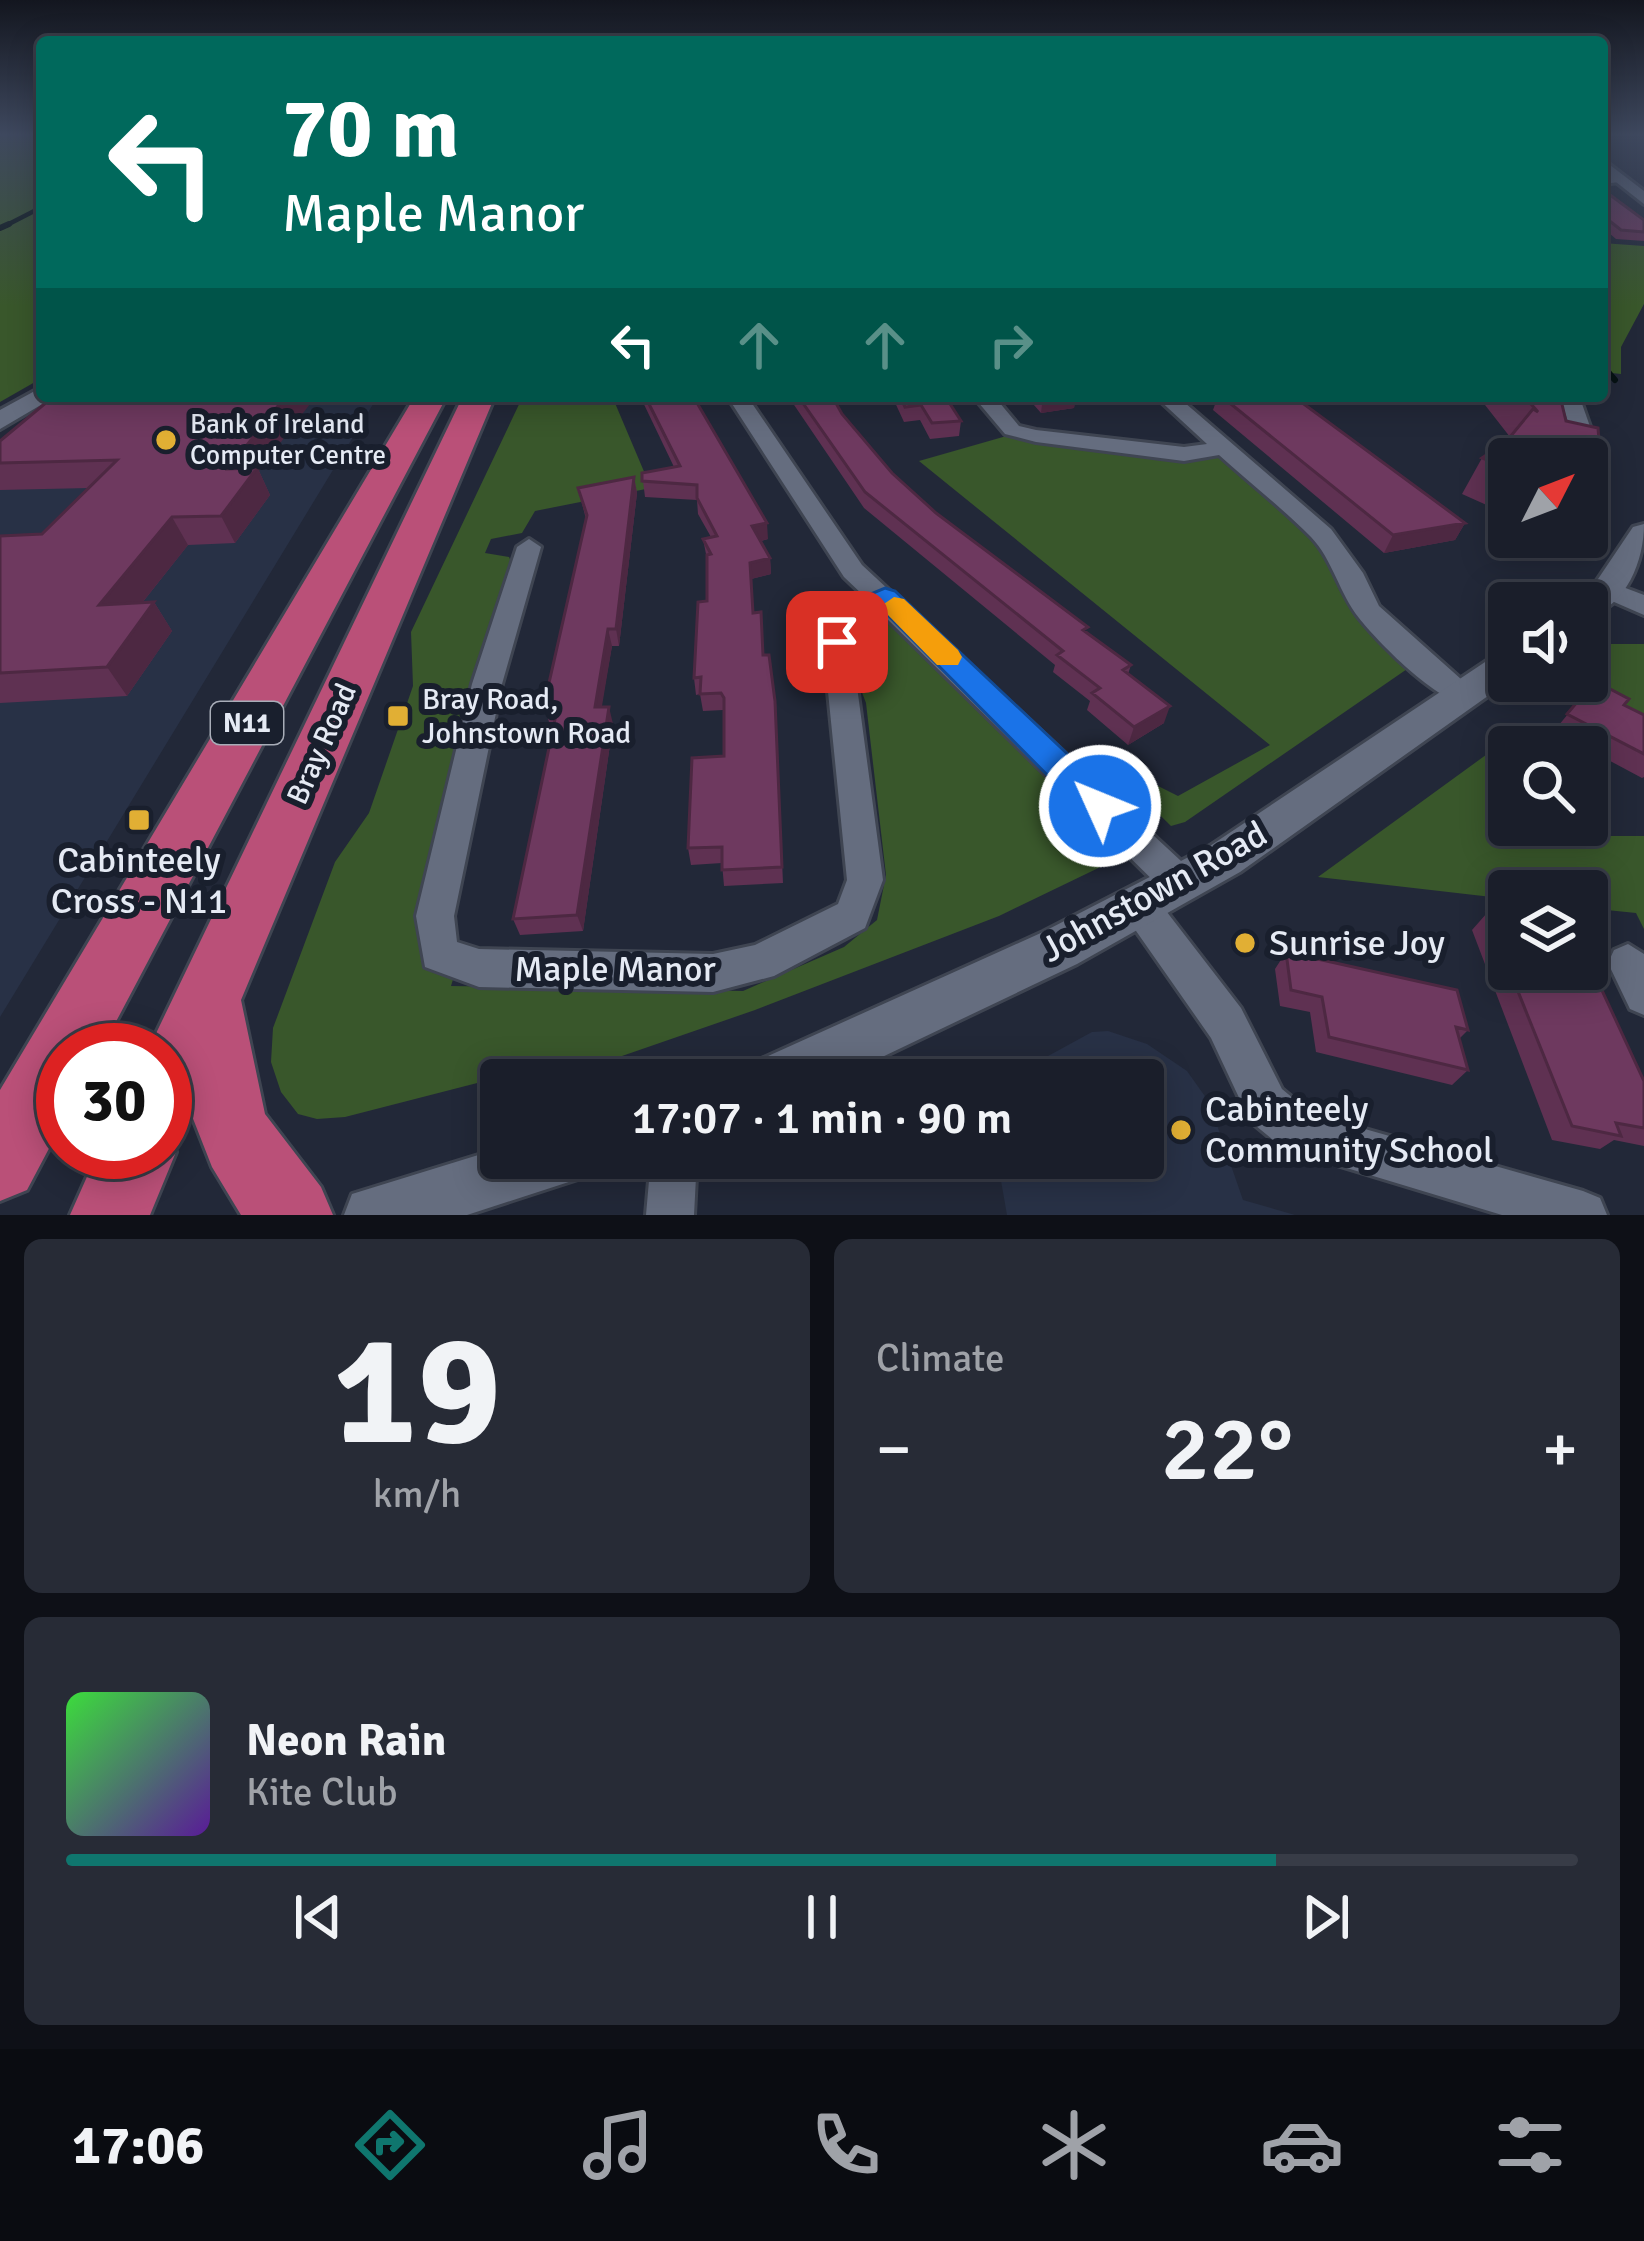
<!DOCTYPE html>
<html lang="en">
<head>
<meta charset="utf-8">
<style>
  :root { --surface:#1a1e2a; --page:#272b36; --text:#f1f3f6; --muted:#9fa2a8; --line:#383c47; --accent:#0f766e }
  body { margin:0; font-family:Signika,sans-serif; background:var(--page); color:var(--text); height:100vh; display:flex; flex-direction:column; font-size:45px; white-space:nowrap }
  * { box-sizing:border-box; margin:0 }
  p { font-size:39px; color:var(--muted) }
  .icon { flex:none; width:66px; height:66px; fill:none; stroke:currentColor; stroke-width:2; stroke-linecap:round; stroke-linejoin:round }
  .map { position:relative; height:1215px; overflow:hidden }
  .panel { display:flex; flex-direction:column; gap:24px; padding:24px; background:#0e1017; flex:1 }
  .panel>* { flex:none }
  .banner { position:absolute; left:36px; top:36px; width:1572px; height:366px; border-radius:12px; box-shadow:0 6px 30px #0003,0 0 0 3px var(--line); background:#00695c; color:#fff; overflow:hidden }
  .needle { width:78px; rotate:48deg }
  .tools { position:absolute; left:1488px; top:438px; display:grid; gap:24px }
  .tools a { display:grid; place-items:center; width:120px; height:120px; border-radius:12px; background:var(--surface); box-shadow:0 6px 30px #0003,0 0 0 3px var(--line); font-size:60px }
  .speed { position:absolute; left:36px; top:1023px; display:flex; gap:24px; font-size:60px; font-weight:700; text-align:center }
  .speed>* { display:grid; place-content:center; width:156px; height:156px; border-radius:50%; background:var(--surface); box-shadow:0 6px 30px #0003,0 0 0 3px var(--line); line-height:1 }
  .speed .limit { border:18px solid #d22; background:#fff; color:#111 }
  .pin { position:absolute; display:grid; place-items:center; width:102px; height:102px; color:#fff; margin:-51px; border-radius:24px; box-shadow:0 6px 18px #0006 }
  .me { position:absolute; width:132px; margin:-66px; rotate:314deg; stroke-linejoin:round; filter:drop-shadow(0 0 9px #0008) }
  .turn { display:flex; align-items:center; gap:42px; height:252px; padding:0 48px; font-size:54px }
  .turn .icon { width:156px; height:156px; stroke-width:2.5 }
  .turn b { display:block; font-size:84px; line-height:102px }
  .lanes { display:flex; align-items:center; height:114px; padding:0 48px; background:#0003; justify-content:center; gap:60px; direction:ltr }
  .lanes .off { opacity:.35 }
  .big { font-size:90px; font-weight:600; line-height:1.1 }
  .panel .widget { flex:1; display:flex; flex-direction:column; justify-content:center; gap:18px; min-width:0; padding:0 42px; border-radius:18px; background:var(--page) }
  .panel .dial { align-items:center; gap:0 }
  .dial b { font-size:156px; line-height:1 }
  .song { display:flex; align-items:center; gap:36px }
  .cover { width:144px; height:144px; border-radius:18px; background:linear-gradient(135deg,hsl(120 70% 55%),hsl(270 70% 35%)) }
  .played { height:12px; border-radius:6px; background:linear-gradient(90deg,var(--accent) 80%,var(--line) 80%) }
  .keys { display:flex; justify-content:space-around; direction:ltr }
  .heat { display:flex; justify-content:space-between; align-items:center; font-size:66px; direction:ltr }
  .panel .tiles { flex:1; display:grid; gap:24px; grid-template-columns:1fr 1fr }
  .widget:last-child { grid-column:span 2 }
  .trip { position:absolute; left:480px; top:1059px; width:684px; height:120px; border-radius:12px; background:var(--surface); box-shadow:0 6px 30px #0003,0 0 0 3px var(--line); font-weight:600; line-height:120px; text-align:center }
  .menu { display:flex; height:192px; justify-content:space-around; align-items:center; background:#0a0c11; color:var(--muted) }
  .menu .icon { width:84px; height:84px }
  .menu .on { color:var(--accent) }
  .menu b { font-size:54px; color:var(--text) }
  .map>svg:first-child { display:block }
  .built { fill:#283146 }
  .green { fill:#39572b }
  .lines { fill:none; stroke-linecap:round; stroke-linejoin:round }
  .stream-far1 { stroke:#061214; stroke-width:4.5 }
  .stream { stroke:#061214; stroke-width:6 }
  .minor-casing { stroke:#3f4552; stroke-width:6 }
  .tertiary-casing { stroke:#3f4552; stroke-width:6 }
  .trunk-casing { stroke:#3f4552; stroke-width:6 }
  .minor { fill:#656d7f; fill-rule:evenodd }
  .tertiary { fill:#656d7f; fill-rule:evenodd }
  .trunk { fill:#ba5078; fill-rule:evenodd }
  .wall { fill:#5f3152 }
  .shaded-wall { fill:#4d2842 }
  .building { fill:#6e395f; stroke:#4d2842; stroke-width:3 }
  .route { fill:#1a73e8; stroke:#114b97; stroke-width:3 }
  .slow { fill:#f59e0b }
  .poi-dot { fill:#e1af34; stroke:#191f2d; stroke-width:4.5 }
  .labels { text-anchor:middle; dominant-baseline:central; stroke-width:12; stroke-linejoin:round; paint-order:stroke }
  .far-poi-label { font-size:27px; fill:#e5eaf4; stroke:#191f2d; text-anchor:start }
  .shield { fill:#191f2d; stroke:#a8adb8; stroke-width:3 }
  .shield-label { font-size:27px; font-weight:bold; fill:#e5eaf4 }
  .poi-label { font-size:30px; fill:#e5eaf4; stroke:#191f2d; text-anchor:start }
  .street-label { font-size:30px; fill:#e5eaf4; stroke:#191f2d }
  .near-poi-label { font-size:36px; fill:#e5eaf4; stroke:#191f2d; text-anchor:start }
  .near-street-label { font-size:36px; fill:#e5eaf4; stroke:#191f2d }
</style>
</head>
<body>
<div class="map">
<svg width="1644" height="1215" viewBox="0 0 1644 1215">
  <rect width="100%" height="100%" fill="#222838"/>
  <path class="built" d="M70,396H378L0,1017V448Z
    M1108,1031L1147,1044L1187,1071L1209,1102L1243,1200L1295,1215H1007L997,1158H1143V1080H1004L1092,1032Z"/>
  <path class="green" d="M0,136H42V378L0,402Z
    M1602,243L1644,246V304L1621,347V374L1602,372Z
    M523,396H612L651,488L535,511L522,533L491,539L485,553L509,557L513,566L470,687L424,909L454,976L451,986L743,991L844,947L877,920L886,875L866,703L844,645C854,626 869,618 891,621L1071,795L1057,804L1088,824L1116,855L1115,860L999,916L755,1010L596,1065L545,1080L485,1081L345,1117L317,1119L298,1114L281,1092L271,1062L273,1028L335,862L369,813L413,686L411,632Z
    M1017,433L1220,457C1302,506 1355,592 1410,667L1185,822L1171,826L1120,776L1140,777L1178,796L1270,745L919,461Z
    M1603,644H1644V726L1577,681H1587V663Z
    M1501,744L1516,747H1509V825H1587V815L1607,836H1644V929L1636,913L1587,908V891H1509V899L1318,877Z"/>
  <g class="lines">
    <path class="stream-far1" d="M3,227L42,207"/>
    <path class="stream" d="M0,228L9,224
      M1602,365L1615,380"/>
    <g class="minor-casing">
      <path id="minor" d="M1602,176L1628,181L1602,184Z
        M727,396H747L862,565L1194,873L1199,884L1194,895L1181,900L1168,895L879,611L859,620L851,642L883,880L865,928L774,976L713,992L479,987L425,967L416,916L472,684L517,547L529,539L541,547L502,684L454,916L457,942L479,949L713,954L755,945L838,904L847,880L823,642L837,609L864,596L844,577Z
        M973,396H994L1019,426L1036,430L1184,447L1207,444L1155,396H1177L1331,529L1363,573L1379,606L1480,696L1476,704C1446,713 1377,641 1359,618C1339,593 1333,560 1311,537C1282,508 1249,482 1219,455L1184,461L1036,442L1005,434Z
        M1555,396H1577L1581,401L1605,469L1602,474H1587V459H1580L1562,403Z
        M1607,581L1644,595V615L1598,595L1594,589Z
        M1140,889L1153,894L1241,1008L1282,1089L1312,1114L1583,1191L1600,1198L1607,1215H1502L1284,1149L1250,1121L1211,1038L1127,918L1121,906L1127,894Z
        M1628,944L1644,954V1015L1630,1009L1608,963L1614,950Z
        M651,1158H697L694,1215H646Z"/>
    </g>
    <g class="tertiary-casing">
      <path id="tertiary" d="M1602,159L1644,191V204L1602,171Z
        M42,387V396H53L51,399L0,429V410Z
        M1644,524C1644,560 1627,606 1587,617V603H1572L1596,582L1633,527Z
        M1509,651V681L1240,872L1077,964L834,1080H750L757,1061L1043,932L1210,846L1497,654Z
        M501,1148V1158H589L581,1178L467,1215H344L352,1194Z"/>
    </g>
    <g class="trunk-casing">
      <path id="trunk" d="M415,396H447L101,1050H63V1122L27,1190L0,1201V1090Z
        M463,396H495L241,1000L265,1114L321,1187L333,1215H241L212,1167L192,1116L166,1129L176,1152L150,1215H70L98,1152H165V1050H148Z"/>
    </g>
    <use href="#minor" class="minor"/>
    <use href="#tertiary" class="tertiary"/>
    <use href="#trunk" class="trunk"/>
  </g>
  <path class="wall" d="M1602,189L1644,220V241L1616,239L1602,227Z
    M640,396H693L768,539L761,541L770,558L771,574L751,579L753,613L775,701L783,883L724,886L722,863L691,865L688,848L724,756V712L723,710L703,711L700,694L696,695L694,678L707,601V559L703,539L711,537L698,514L697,500L645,497L642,473L674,467Z
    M788,396H832L842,414L892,473L936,513L1087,633L1131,665L1128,674L1164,723L1128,745L1087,710L1090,701L1053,672L1055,665L864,508Z
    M892,396H945L961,421L959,436L930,439L920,420L904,422Z
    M1026,396H1076L1074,408L1041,413Z
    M1218,396H1293L1465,523L1455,540L1384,553L1213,410Z
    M1478,396H1560L1566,421L1600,453L1587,472V459H1509V515L1462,494L1482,458L1510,437Z
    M0,441L259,471L270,495L235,543L188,545L142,603L154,602L172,631L127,696L0,703V536L42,534L89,488L0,490Z
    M634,477L637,493L619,646H612L601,707L613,724L583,931L520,935L513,919L554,722H549L544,705L586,519L578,488Z
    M1595,681L1624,705L1644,715V777L1642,778L1554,731Z
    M1487,913L1644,1081V1146L1614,1140L1600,1149L1552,1140L1472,930Z
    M1286,952L1468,1030L1459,1039L1468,1070L1452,1085L1316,1052L1310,1012L1280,1006L1275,969Z"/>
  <path class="shaded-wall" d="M286,396H316L259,471L270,495L235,543L221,516L228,469Z
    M1076,396L1074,408L1041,413L1043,397Z
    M634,477L637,493L619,646L616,629Z
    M172,517L188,545L118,633L99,605Z
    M767,523L768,539L753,543L752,526Z
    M1465,523L1455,540L1384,553L1393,535Z
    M770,558L771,574L751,579L750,563Z
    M154,602L172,631L127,696L107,667Z
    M608,629L612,646L599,724L595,707Z
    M1170,706L1164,723L1128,745L1134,727Z
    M609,707L613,724L583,931L577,915Z"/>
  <path class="building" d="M1602,189L1644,220V232L1621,230L1602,215Z
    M54,396H286L228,469L257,468L221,516L172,517L99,605L154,602L107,667L0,673V536L42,534L117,460L0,463V441Z
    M645,396H693L767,523L752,526L770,558L750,563L753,613L761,612L763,655H769L775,701L782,867L722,870V847L688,848L692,758L724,756V698L721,693L700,694L701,677L694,678L698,602L707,601V555L711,554L703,539L717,536L697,498V485L642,481V473L680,466Z
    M798,396H832L842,414L892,473L936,513L1088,627L1083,630L1131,665L1123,670L1170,706L1134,727L1092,693L1100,688L1057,655L1063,651L865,492Z
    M900,396H945L961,421L932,423L921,405L905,407Z
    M1221,396H1293L1465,523L1393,535Z
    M1524,396H1560L1566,421L1598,428L1600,453L1587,465V459H1509V469L1482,458L1506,442L1533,409L1538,412Z
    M634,477L616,629H608L595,707H609L577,915L513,919L558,705H544L587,515L578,488Z
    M1595,681L1629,699L1624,705L1644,715V754L1567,714Z
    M1487,913L1509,917V969Z
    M1286,952L1457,990L1468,1030L1456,1027L1468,1070L1329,1037L1322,997L1291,990Z
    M1587,958L1644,1081V1128L1616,1123L1621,1136L1572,1126L1509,969H1587Z"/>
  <linearGradient id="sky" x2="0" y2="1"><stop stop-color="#13161f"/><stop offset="0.44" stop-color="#3e485e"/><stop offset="1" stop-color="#3e485e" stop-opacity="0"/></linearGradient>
  <rect width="1644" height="306" fill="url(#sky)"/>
  <path class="route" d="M885,588L895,591L1112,796L1117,806L1112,816L1100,820L1088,816L882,609L859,620L847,649H827L822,642L837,608Z"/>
  <path class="slow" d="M894,597L904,599L958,650L962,657L958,665H937L885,612L881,606Z"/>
  <g class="poi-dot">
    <circle cx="166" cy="440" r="12"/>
    <rect x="386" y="704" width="24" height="24" rx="6"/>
    <rect x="127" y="808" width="24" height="24" rx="6"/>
    <circle cx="1245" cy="943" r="12"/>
    <circle cx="1181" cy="1130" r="12"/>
  </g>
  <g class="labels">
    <g class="far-poi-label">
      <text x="190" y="424">Bank of Ireland<tspan x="190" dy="31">Computer Centre</tspan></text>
    </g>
    <rect class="shield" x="211" y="702" width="72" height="42" rx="9"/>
    <g class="shield-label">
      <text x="247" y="723">N11</text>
    </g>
    <g class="poi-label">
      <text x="422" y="699">Bray Road,<tspan x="422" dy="34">Johnstown Road</tspan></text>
    </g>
    <g class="street-label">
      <text transform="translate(322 744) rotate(-66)">Bray Road</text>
    </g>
    <g class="near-poi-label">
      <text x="139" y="860" text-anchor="middle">Cabinteely<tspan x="139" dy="41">Cross - N11</tspan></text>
      <text x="1269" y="943">Sunrise Joy</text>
      <text x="1205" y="1109">Cabinteely<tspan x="1205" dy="41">Community School</tspan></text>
    </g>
    <g class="near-street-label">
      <text transform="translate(1154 892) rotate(-29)">Johnstown Road</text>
      <text x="615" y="969">Maple Manor</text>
    </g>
  </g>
</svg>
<div class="tools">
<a><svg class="needle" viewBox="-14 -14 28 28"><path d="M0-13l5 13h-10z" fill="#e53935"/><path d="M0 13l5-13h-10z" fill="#9fa2a8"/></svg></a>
<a><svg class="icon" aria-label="sound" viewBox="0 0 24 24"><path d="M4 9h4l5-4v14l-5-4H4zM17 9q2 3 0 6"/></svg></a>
<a><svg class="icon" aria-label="search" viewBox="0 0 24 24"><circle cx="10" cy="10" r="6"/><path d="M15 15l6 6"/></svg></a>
<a><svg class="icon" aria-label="layers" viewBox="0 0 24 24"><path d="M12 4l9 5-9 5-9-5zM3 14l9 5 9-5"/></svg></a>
</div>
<div class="speed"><div class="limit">30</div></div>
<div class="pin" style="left:837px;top:642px;background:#d93025"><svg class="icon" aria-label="arrive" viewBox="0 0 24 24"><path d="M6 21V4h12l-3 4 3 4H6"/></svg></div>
<svg class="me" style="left:1100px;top:806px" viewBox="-20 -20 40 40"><circle r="17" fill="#1a73e8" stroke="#fff" stroke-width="3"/><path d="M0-11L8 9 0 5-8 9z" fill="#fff"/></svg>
<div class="trip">17:07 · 1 min · 90 m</div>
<div class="banner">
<div class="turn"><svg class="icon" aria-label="left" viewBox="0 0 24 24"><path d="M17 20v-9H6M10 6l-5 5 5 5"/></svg><div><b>70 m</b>Maple Manor</div></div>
<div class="lanes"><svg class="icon" aria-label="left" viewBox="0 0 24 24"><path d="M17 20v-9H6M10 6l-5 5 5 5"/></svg><svg class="icon off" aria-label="ahead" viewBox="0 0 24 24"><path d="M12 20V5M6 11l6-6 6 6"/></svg><svg class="icon off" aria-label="ahead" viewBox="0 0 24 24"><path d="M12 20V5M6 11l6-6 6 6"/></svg><svg class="icon off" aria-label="right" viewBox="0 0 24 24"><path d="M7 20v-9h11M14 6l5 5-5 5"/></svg></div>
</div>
</div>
<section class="panel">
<div class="tiles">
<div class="widget dial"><b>19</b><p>km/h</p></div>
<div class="widget"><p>Climate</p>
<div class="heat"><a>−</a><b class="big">22°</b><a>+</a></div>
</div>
<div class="widget">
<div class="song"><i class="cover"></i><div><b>Neon Rain</b><p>Kite Club</p></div></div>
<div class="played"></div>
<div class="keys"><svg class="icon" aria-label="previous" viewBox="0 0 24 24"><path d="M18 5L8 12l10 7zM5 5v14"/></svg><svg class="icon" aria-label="pause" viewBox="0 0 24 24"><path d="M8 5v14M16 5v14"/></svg><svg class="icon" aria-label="next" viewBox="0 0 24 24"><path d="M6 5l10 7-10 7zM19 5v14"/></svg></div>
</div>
</div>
</section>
<nav class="menu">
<b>17:06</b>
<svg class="icon on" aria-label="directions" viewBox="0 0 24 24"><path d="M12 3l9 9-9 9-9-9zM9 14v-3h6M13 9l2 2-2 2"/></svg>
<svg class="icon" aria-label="music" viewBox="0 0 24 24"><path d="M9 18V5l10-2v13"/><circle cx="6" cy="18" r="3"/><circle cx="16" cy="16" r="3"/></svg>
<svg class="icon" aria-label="phone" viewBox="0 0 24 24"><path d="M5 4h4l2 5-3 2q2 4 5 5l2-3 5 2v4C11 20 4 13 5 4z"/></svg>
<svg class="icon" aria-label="climate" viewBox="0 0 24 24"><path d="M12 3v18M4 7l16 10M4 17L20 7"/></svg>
<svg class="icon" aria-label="car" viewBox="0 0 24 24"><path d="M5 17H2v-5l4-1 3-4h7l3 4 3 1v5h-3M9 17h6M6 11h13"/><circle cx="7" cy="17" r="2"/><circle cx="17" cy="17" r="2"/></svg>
<svg class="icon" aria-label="filters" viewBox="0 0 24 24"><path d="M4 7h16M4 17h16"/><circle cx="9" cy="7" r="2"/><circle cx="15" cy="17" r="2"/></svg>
</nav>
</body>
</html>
